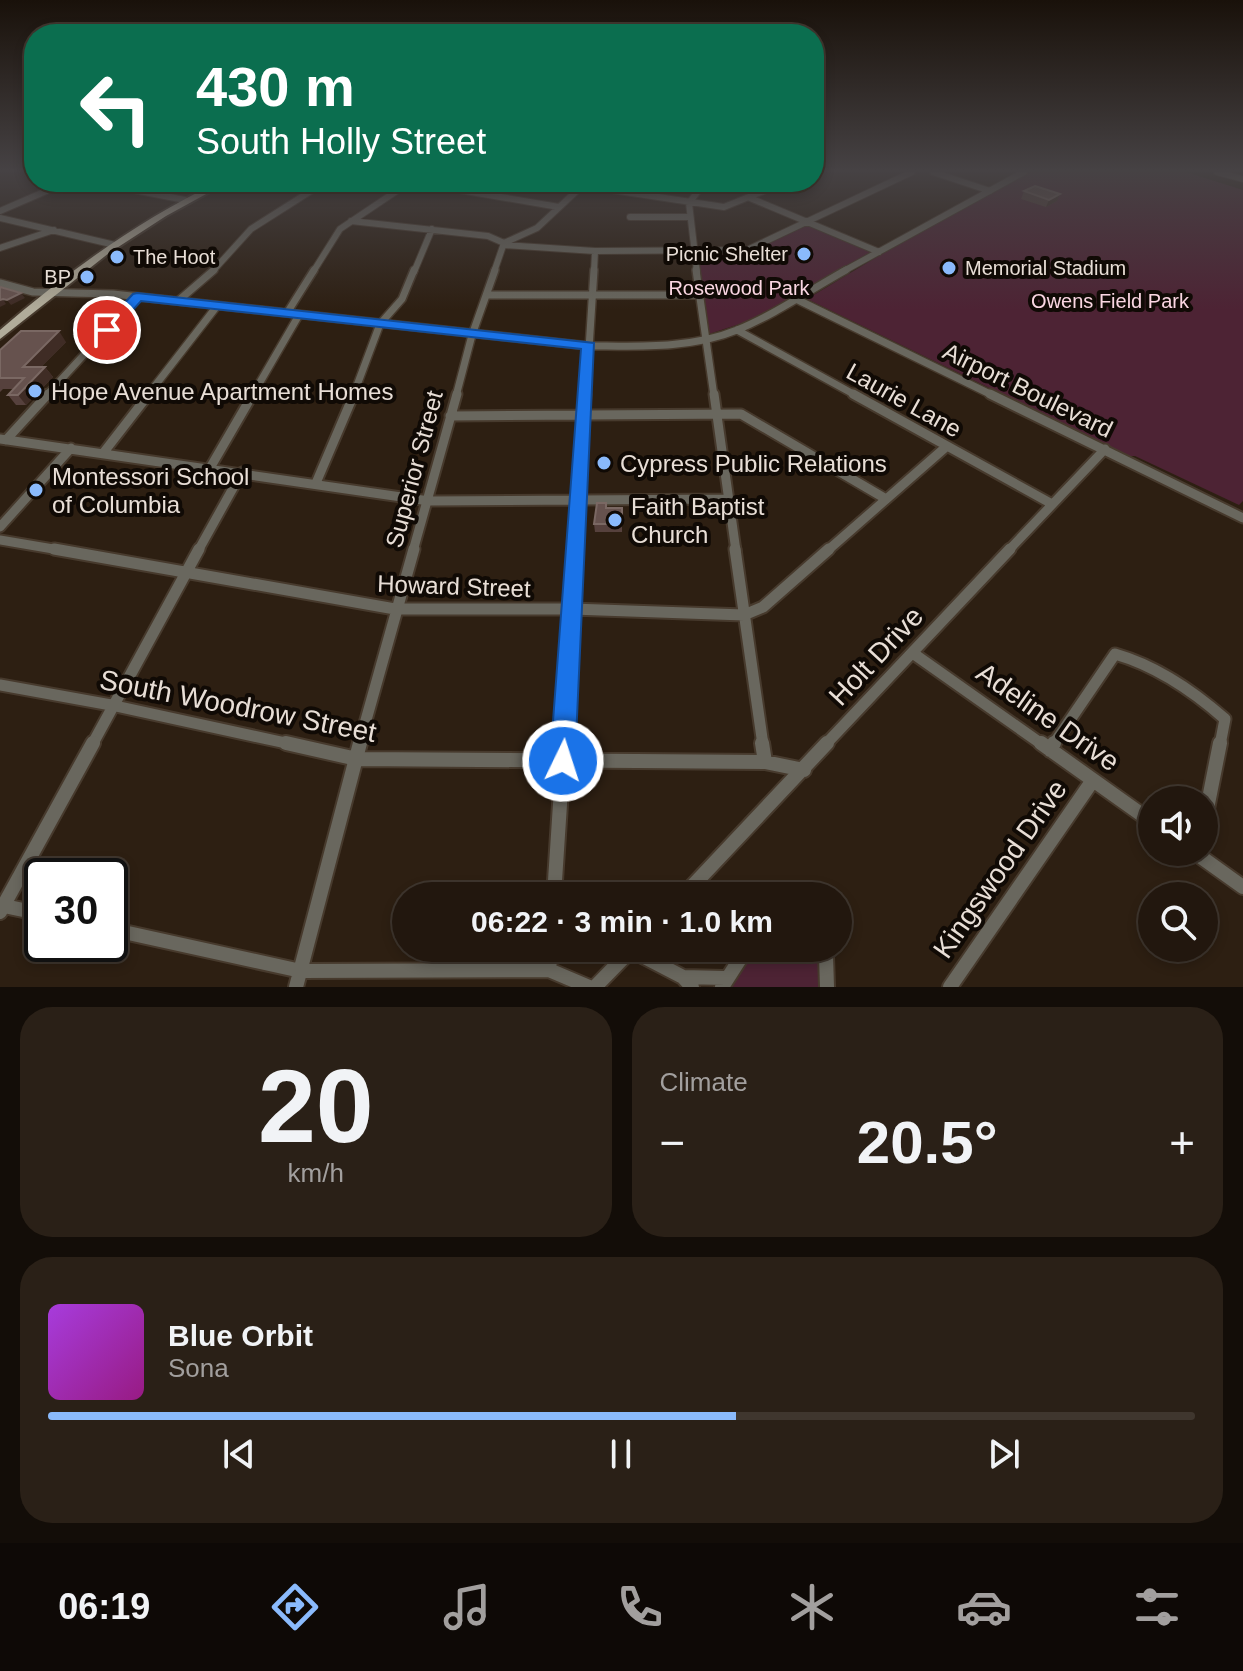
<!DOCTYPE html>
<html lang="en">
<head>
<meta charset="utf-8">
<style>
  :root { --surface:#22170e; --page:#2a2017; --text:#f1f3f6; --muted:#a29f9e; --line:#3f362e; --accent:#8abafc }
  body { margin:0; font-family:Helvetica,sans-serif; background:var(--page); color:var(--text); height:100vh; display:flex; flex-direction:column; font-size:30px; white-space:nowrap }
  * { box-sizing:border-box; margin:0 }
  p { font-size:26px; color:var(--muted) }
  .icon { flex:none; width:44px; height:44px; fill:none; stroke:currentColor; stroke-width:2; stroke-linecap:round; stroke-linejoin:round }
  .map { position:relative; height:987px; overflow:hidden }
  .details { display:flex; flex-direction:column; gap:20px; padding:20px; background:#130d08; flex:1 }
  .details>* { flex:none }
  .guide { position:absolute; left:24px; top:24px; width:800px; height:168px; border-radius:32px; box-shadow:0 4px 12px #0003,0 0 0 2px var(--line); background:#0b6e4f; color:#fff; overflow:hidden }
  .tools { position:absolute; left:1138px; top:786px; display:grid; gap:16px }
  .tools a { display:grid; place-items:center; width:80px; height:80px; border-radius:50%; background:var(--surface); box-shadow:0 4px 12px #0003,0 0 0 2px var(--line); font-size:40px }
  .speed { position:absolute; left:24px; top:858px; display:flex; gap:16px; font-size:40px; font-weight:700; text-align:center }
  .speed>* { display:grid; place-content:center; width:104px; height:104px; border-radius:50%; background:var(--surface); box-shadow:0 4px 12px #0003,0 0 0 2px var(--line); line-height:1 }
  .speed .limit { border:4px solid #111; border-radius:12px; background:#fff; color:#111 }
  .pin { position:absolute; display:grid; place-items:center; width:68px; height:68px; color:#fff; margin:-34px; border:4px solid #fff; border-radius:50%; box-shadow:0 2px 8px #0007 }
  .me { position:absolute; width:88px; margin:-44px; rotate:4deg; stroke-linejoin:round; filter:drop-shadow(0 0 6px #0008) }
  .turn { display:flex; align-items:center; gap:28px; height:168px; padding:0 40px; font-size:36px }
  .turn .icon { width:104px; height:104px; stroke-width:2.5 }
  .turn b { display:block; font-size:56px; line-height:68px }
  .big { font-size:60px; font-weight:800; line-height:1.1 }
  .details .tile { flex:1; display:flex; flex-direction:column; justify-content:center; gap:12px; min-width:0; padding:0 28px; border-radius:32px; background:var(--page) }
  .details .dial { align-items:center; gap:0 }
  .dial b { font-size:104px; line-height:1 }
  .song { display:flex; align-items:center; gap:24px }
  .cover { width:96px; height:96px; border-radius:12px; background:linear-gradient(135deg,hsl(280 70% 55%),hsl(310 70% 35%)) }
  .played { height:8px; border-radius:4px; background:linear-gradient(90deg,var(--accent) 60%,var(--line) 60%) }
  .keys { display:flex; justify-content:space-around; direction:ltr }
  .heat { display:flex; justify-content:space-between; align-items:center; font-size:44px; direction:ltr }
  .details .tiles { flex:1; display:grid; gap:20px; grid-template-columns:1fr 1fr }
  .tile:last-child { grid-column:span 2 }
  .trip { position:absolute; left:392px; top:882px; width:460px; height:80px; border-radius:40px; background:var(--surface); box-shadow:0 4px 12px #0003,0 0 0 2px var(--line); font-weight:800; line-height:80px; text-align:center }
  .menu { display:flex; height:128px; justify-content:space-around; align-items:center; background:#0e0906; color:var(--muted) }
  .menu .icon { width:56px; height:56px }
  .menu .current { color:var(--accent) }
  .menu b { font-size:36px; color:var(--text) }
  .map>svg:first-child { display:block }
  .green { fill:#4d2334 }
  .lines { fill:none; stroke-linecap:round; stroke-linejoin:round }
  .minor-far4-casing { stroke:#473a2d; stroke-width:8 }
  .minor-far3-casing { stroke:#473a2d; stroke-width:10 }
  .minor-far2-casing { stroke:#473a2d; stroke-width:13 }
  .minor-far1-casing { stroke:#473a2d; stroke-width:15 }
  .minor-casing { stroke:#473a2d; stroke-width:18 }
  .primary-casing { stroke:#473a2d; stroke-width:4 }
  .minor-far4 { stroke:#69675e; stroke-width:6 }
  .minor-far3 { stroke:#69675e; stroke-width:7 }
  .minor-far2 { stroke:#69675e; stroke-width:9 }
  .minor-far1 { stroke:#69675e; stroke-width:11 }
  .minor { stroke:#69675e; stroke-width:14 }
  .primary { fill:#b1ac9a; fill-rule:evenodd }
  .wall { fill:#56413d }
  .shaded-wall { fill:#3f2c25 }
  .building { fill:#66524e; stroke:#7a6863; stroke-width:2 }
  .route { fill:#1a73e8; stroke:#114b97; stroke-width:2 }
  .poi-dot { fill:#8abafc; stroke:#100a05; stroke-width:3 }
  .labels { text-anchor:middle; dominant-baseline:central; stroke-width:8; stroke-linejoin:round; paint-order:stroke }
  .far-poi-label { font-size:20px; fill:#e8ded6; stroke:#100a05; text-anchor:end }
  .far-park-label { font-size:20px; fill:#fad6e2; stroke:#100a05 }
  .street-label { font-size:24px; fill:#e8ded6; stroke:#100a05 }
  .poi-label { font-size:24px; fill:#e8ded6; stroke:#100a05; text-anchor:start }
  .near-street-label { font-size:28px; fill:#e8ded6; stroke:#100a05 }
</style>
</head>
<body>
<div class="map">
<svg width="1243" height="987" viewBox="0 0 1243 987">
  <rect width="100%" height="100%" fill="#2d1f12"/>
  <path class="green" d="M1030,172H1186L1243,190V501L1239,505L1135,456H1129L807,299L915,234Z
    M808,225L874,253L749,321L709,334L698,253L749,252Z
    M747,948H820L827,987H722Z"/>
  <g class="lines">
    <g class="minor-far4-casing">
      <path id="minor-far4" d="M933,172L990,191
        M1217,172L1243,179
        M93,182L185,200
        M413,182L559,207
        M559,182L724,207L786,182
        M750,198L879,252
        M0,211L67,182
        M630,217H689
        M0,218L115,245
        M351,221L488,236L504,243
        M504,243L537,228L584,184
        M504,245L595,251L747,250L912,172
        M0,248L54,230
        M212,272L251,229L325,182
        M313,272L340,229L410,182
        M414,272L432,229
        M494,272L504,243
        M594,272L595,251
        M697,272L689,203L705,182
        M842,272L1024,172"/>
    </g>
    <g class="minor-far3-casing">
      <path id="minor-far3" d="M696,270L714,396
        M0,283L33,292L113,294L589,346C637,346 691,349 737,330C774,315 810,290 846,270
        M487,295H698
        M796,299L994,396
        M178,301L214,270
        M287,313L314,270
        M737,330L857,396
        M46,396L137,297
        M147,396L217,306
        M252,396L299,315
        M353,396L380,324L402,299L414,270
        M456,396L472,335L495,270
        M586,396L594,270"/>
    </g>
    <g class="minor-far2-casing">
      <path id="minor-far2" d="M714,394L736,551
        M853,394L1052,504
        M990,394L1243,518
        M450,416L741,414L886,499
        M0,439L429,501L727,499
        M6,440L48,394
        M104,452L149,394
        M210,468L253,394
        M316,483L354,394
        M0,527L71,448
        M0,540L65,551
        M198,551L242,472
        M413,551L457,394
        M576,551L586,394
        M827,551L947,446
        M1008,551L1105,449"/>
    </g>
    <g class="minor-far1-casing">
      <path id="minor-far1" d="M54,549L395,609H572L744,615L763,607L829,549
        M735,549L763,745
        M914,654L1043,745
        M0,685L111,705L295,745
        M92,745L199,549
        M359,745L414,549
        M564,745L576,549
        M825,745L1010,549
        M1053,745L1115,654C1157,666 1192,690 1225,719L1220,745"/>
    </g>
    <g class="minor-casing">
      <path id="minor" d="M286,743L357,759L765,762L804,770
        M762,743L765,762
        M1041,743L1152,822
        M1050,750L1054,743
        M1204,824L1220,743
        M1194,852L1243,887
        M554,896L564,743
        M683,896L827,743
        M0,905L42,914
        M0,912L93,743
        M110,929L301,971L549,970L589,987
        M820,948L826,956L827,987
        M631,950L683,977L692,987
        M549,970L551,948
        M683,977L725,978
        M296,987L360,743
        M595,987L633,948
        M722,987L747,948
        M950,987L1093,780"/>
    </g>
    <g class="primary-casing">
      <path id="primary" d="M218,182H228L166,216L109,253L0,339V330C67,272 138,221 218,182Z"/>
    </g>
    <use href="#minor-far4" class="minor-far4"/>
    <use href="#minor-far3" class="minor-far3"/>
    <use href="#minor-far2" class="minor-far2"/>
    <use href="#minor-far1" class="minor-far1"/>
    <use href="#minor" class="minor"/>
    <use href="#primary" class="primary"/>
  </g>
  <path class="wall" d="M1024,191L1057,201L1046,207L1021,199Z
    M107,312L110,317L88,340H79L75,334Z
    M66,342L41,367H45L53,377L26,405H16L8,395L14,389H3L0,392V350Z
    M606,508H622V532H595L594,524Z"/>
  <path class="shaded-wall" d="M1060,194L1057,201L1046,207L1049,200Z
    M21,293L25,298L11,305L7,300Z
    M3,299L6,304L0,307V300Z
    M107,312L110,317L88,340L84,334Z
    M59,331L66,342L31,377L23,367Z
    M45,367L53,377L26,405L18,395Z"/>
  <path class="building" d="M1035,186L1060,194L1049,200L1024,191Z
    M0,287L21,293L7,300L3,299L0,300Z
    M98,312H107L84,334H75Z
    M21,331H59L23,367H45L18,395H8L24,378H0V350Z
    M597,503H606V508H622V524H594Z"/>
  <linearGradient id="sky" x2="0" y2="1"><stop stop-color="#19110a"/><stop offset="0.55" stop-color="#464244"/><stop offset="1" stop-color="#464244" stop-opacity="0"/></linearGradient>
  <rect width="1243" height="310" fill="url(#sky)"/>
  <path class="route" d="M137,293L594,343L575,761L572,769L563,773L554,769L550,761L581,349L141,301L112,333H102V327L133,294Z"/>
  <g class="poi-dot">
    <circle cx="804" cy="254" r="8"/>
    <circle cx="117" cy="257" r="8"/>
    <circle cx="949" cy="268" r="8"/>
    <circle cx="87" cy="277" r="8"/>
    <circle cx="35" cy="391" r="8"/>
    <circle cx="604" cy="463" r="8"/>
    <circle cx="36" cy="490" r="8"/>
    <circle cx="615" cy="520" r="8"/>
  </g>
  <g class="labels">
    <g class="far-poi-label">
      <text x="788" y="254">Picnic Shelter</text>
      <text x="133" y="257" text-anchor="start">The Hoot</text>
      <text x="965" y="268" text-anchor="start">Memorial Stadium</text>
      <text x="71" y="277">BP</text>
    </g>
    <g class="far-park-label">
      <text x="739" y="288">Rosewood Park</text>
      <text x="1110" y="301">Owens Field Park</text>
    </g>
    <g class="street-label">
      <text transform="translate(1028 390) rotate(26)">Airport Boulevard</text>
      <text transform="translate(904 400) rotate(29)">Laurie Lane</text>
      <text transform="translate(414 469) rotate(-75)">Superior Street</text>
      <text transform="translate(454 586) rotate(2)">Howard Street</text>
    </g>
    <g class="poi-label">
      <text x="51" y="391">Hope Avenue Apartment Homes</text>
      <text x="620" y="463">Cypress Public Relations</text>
      <text x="52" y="476">Montessori School<tspan x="52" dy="28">of Columbia</tspan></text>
      <text x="631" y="506">Faith Baptist<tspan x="631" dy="28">Church</tspan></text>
    </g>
    <g class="near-street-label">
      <text transform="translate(876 656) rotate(-47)">Holt Drive</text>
      <text transform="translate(238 706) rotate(11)">South Woodrow Street</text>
      <text transform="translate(1048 717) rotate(35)">Adeline Drive</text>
      <text transform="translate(1000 869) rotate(-55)">Kingswood Drive</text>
    </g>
  </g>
</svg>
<div class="tools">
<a><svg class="icon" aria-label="sound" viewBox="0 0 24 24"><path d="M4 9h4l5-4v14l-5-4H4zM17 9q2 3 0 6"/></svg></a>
<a><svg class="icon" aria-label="search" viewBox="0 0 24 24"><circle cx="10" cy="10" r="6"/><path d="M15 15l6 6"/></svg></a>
</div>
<div class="speed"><div class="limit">30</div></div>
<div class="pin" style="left:107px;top:330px;background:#d93025"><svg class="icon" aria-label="arrive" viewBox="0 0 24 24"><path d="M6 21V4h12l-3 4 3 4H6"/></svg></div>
<svg class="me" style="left:563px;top:761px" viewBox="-20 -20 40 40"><circle r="17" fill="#1a73e8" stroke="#fff" stroke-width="3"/><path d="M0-11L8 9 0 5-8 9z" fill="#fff"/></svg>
<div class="trip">06:22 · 3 min · 1.0 km</div>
<div class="guide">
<div class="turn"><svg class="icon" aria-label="left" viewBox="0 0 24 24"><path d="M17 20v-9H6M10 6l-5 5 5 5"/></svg><div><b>430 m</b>South Holly Street</div></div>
</div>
</div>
<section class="details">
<div class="tiles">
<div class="tile dial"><b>20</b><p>km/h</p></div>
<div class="tile"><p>Climate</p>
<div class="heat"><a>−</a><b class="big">20.5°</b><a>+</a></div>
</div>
<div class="tile">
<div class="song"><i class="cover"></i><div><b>Blue Orbit</b><p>Sona</p></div></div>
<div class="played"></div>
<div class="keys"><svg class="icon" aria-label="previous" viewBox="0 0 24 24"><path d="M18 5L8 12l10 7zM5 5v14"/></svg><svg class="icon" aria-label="pause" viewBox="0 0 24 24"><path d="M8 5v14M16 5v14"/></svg><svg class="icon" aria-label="next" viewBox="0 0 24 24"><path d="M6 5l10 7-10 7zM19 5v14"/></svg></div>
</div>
</div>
</section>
<nav class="menu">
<b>06:19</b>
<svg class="icon current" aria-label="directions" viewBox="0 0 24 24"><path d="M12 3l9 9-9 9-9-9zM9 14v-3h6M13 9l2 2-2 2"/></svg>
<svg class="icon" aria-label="music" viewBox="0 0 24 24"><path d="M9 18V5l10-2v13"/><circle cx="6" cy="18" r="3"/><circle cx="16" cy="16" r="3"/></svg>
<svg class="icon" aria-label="phone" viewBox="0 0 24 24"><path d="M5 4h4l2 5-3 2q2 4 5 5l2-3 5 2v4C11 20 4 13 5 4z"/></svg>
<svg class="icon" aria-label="climate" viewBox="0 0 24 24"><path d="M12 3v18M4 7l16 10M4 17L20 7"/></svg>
<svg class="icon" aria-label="car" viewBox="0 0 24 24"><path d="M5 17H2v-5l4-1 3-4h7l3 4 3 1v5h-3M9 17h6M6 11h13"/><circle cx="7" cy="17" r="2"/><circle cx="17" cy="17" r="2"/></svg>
<svg class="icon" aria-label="filters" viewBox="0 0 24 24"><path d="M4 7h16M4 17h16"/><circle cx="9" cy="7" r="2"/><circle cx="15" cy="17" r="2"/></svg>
</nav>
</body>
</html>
